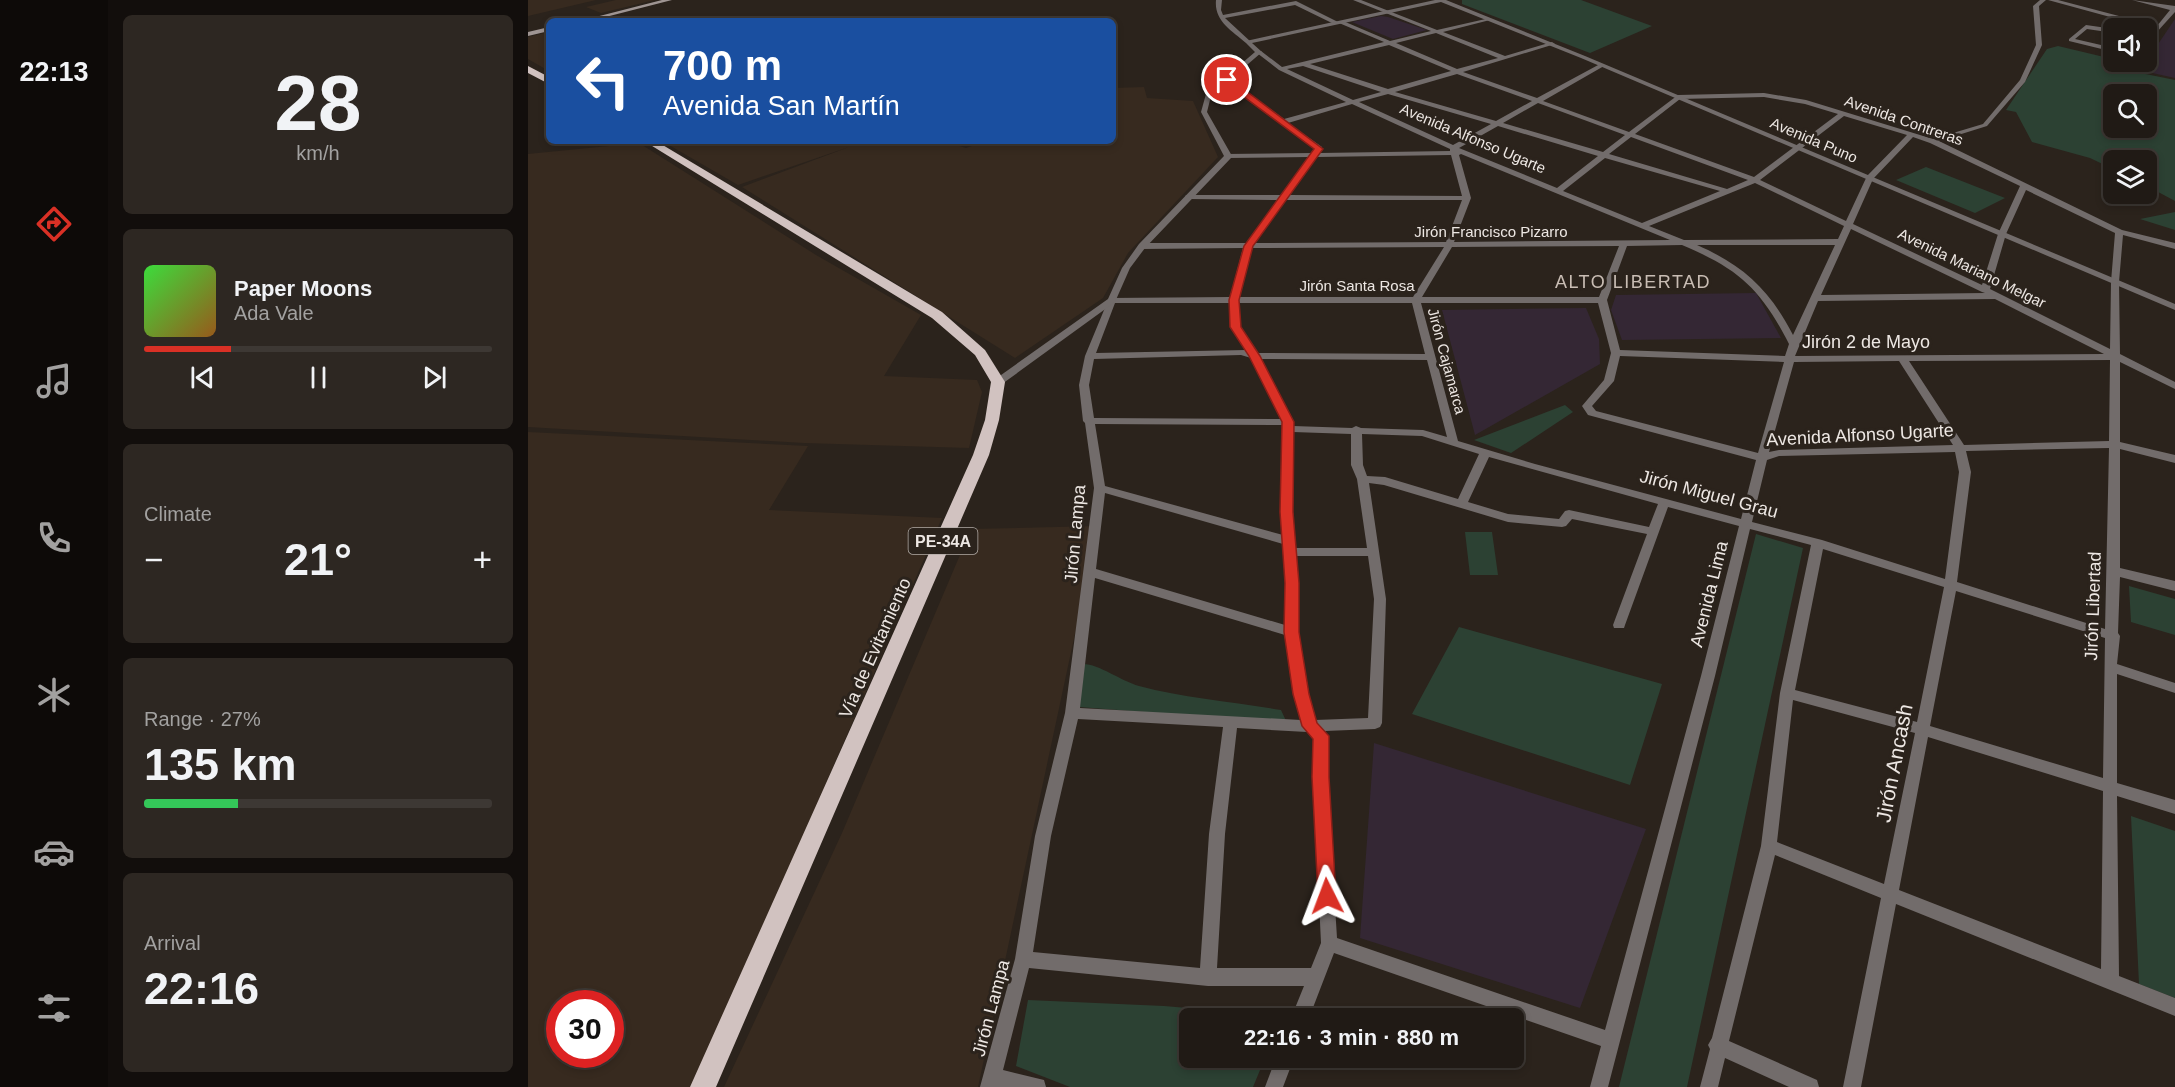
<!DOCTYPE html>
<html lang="en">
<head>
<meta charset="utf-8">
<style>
  :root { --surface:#201a15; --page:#2d2722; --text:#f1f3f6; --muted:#a2a1a0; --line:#3d3834; --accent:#d93025 }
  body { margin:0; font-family:Helvetica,sans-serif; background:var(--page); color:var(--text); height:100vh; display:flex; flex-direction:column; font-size:22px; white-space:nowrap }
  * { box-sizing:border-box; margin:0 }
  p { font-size:20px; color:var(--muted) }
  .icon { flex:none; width:33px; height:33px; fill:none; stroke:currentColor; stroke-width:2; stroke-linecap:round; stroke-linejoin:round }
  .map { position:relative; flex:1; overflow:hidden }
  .details { display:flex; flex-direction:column; gap:15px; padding:15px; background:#120e0c; width:420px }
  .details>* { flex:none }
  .hud { position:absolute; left:18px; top:18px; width:570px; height:126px; border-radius:9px; box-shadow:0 3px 9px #0003,0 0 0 2px var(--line); background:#1a4fa0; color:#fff; overflow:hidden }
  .controls { position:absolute; left:1575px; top:18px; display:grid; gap:12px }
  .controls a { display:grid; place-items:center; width:54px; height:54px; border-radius:9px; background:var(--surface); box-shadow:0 3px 9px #0003,0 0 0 2px var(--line); font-size:30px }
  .speed { position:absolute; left:18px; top:990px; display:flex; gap:12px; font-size:30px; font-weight:700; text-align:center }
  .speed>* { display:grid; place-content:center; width:78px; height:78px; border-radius:50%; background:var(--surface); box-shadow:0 3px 9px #0003,0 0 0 2px var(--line); line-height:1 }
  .speed .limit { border:9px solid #d22; background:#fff; color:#111 }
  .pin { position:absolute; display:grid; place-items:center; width:51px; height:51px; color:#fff; margin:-26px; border:3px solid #fff; border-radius:50%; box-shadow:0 2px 6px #0007 }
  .me { position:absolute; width:66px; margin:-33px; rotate:357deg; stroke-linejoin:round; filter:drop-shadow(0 0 4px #0008) }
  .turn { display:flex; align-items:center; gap:21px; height:126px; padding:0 18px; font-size:27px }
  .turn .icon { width:78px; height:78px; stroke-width:2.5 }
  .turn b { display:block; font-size:42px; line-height:51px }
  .big { font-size:45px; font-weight:700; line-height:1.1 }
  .details .tile { flex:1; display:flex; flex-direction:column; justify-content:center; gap:9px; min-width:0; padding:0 21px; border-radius:9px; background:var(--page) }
  .details .dial { align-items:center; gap:0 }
  .dial b { font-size:78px; line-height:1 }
  .song { display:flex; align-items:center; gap:18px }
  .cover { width:72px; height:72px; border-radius:9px; background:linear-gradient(135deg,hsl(120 70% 55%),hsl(30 70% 35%)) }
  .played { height:6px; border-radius:3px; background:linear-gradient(90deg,var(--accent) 25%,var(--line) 25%) }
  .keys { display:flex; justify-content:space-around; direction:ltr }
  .heat { display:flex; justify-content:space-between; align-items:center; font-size:33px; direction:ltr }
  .charge { height:9px; border-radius:4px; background:linear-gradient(90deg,#34c759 27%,var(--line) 0) }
  .trip { position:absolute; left:651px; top:1008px; width:345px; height:60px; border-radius:9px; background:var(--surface); box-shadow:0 3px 9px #0003,0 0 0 2px var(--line); font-weight:700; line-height:60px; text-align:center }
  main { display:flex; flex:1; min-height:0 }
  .dock { display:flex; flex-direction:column; width:108px; justify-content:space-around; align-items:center; background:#0d0a08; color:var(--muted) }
  .dock .icon { width:42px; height:42px }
  .dock .selected { color:var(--accent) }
  .dock b { font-size:27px; color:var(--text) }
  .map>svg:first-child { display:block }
  .built { fill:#372a1f; fill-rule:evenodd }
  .education { fill:#342734 }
  .green { fill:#2c4133; fill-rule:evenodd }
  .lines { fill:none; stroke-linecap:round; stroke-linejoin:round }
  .minor { fill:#726c6b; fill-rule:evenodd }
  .tertiary { fill:#726c6b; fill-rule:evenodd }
  .secondary { fill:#9f9593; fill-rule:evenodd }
  .trunk { fill:#d1c2c0; fill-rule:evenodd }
  .route { fill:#d93025; stroke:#8d1f18; stroke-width:1.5 }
  .labels { text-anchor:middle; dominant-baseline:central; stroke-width:6; stroke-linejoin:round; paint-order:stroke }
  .far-street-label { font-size:15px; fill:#ede7e3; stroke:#2b231c }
  .shield { fill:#2b231c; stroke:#b3aca7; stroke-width:1.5 }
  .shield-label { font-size:16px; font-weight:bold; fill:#ede7e3 }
  .far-quarter-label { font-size:18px; letter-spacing:1.5px; fill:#c9bdb4; stroke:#2b231c }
  .street-label { font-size:18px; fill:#ede7e3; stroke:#2b231c }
  .near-street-label { font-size:21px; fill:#ede7e3; stroke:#2b231c }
</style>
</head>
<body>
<main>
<nav class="dock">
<b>22:13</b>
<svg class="icon selected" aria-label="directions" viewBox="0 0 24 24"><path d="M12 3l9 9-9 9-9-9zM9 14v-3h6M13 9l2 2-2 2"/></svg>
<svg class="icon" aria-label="music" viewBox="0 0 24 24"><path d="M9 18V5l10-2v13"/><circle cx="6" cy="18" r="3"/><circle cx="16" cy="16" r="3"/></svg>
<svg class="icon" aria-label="phone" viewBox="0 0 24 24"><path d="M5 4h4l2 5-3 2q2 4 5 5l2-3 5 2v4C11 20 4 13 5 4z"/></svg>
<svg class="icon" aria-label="climate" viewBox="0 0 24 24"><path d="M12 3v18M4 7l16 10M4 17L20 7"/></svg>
<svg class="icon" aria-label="car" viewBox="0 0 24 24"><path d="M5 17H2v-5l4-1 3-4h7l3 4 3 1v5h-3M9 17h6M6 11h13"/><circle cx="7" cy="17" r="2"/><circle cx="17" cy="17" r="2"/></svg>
<svg class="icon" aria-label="filters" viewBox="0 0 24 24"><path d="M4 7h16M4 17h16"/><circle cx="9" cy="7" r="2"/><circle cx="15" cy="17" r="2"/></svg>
</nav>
<section class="details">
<div class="tile dial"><b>28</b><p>km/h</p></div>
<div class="tile">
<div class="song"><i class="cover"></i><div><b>Paper Moons</b><p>Ada Vale</p></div></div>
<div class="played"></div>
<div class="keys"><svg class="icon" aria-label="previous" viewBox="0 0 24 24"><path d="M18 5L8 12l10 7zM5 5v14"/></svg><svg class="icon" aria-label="pause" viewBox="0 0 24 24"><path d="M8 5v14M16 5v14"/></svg><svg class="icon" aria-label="next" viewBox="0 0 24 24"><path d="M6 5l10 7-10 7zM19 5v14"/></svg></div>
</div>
<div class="tile"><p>Climate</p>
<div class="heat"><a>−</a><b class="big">21°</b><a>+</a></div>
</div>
<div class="tile"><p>Range · 27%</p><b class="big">135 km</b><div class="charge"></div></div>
<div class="tile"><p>Arrival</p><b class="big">22:16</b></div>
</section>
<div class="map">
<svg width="1647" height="1087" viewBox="0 0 1647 1087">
  <rect width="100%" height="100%" fill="#2b231c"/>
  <path class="built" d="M0,0H68L0,16Z
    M88,0H127L73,13L58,7Z
    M21,32V71L0,59V37Z
    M616,87L619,98L665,101L690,157L600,253L575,298L487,358L214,187L321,147L210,185L134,141H416L438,148L458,141H585V88Z
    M111,143L288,255L393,315L356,376L449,380L454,392L441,448L276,443L0,427V154Z
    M0,432L280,446L241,510L414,518L165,1087H0ZM32,1004H82V1054H32Z
    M570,526L450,1087H196L314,833L443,529Z"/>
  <path class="education" d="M853,16L860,17L899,30L865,39L824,22Z
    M1647,19V78L1611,70L1618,62Z
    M1228,293L1253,338L1094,340L1083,310L1088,295Z
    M1058,308L1071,339L1072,364L947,435L914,310Z
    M846,743L1118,829L1052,1008L832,938Z"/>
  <path class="green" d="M934,0H1053L1124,26L1062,53L934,4Z
    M1530,46L1597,62L1593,69L1647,80V201L1619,186L1618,160H1586L1585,169L1562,158L1504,142L1488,112L1478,110L1519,49ZM1586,94H1618V128H1586Z
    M1398,167L1477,198L1447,213L1368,180Z
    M1647,212V230L1612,219Z
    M1037,405L1045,412L983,453L946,440Z
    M937,532H964L970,575H942Z
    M1228,534L1275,548L1159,1087H1091Z
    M1601,586L1647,599V635L1603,622Z
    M931,627L1134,684L1102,785L884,714Z
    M555,664C571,664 593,681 611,686C656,698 706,702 753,710L759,723L551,707Z
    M1603,816L1647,831V998L1611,984Z
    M500,1000L636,1006L754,1016L753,1018H662V1058H737L725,1087H542L488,1066Z"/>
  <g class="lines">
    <path class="minor" d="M688,0H694L693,10L695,15L768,1L810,22L815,21L862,41L903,31L825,0H833L909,30L962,18V20L915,32L977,56L1024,42L1027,44L935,72L1009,98L1072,64H1076V66L1015,101L1101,132L1150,95L1236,93L1278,100L1405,139L1455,124L1492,80L1508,45L1505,6L1512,0H1518L1511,6L1514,45L1497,82L1459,126L1411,141L1594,230L1647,243V249L1595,235L1591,282L1592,354L1647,382V389L1592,362V442L1647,455V463L1592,449V568L1647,581V591L1592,577L1590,633L1592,636L1589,664L1647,683V693L1589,674V783L1647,800V814L1589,796L1591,976L1647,998V1016L1368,904L1333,1087H1315L1353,898L1247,855L1201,1041L1289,1080L1291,1087H1261L1197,1058L1190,1087H1172L1182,1049L1180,1045L1184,1038L1233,846L1252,693L1283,545L1222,529L1187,676L1080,1087H1062L1073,1046L806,953L781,1018H763L776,986H680L501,968L475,1070L516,1080L518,1087H452L487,959L507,836L537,713L566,488L557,423L555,421L551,385L557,356L581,298L702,297L715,248L614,249L610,246L614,243H718L750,200L661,199L657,197L658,195H753L781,157L700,158H697V154L785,153L787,149L697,81V79H701L756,119L818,102L751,70L729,53V51H733L754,67L856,42L811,23L806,24L767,5L697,18L723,42L718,43C703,30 686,21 688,0ZM908,33L970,58L929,69L868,43ZM861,45L923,71L860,89L782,64ZM775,66L853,92L825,100L759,69ZM929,74L1004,101L968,121L867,92ZM860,94L963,124L925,145L831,102ZM1236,97L1277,104L1310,114L1226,177L1107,134L1152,99ZM1010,103L1097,135L1075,152L975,123ZM824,104L922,149V151L792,153L794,147L760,123ZM1316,116L1379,135L1339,176L1318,221L1232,180ZM970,126L1070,156L1029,188L931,148ZM1103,137L1220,180L1199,189L1081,154ZM1385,137L1402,143L1492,186L1470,234L1454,285L1325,224L1345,179ZM933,154L1142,240L926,242L943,198L931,155ZM923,155L934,196L761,195L789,157ZM1077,158L1192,191L1114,223L1035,191ZM1227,183L1316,226L1310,239L1156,240L1121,226ZM1498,190L1587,233L1583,282L1582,349L1462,289L1478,234ZM758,200H934L918,242L727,243ZM1323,229L1454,292L1457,293L1293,295ZM1154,245C1211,269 1233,289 1261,344L1257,356L1092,350L1079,300L1099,246ZM1169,245H1307L1265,335C1242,290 1215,265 1169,245ZM1091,246L1071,297H894L924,247ZM916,247L885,297H711L724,248ZM1467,299L1576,354L1267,356L1290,301ZM587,303H702V327L718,350L568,353ZM711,303H884L897,354L730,353L712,327ZM893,303H1070L1083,353L1076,380L1054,406L1060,415L1228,460L1213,519L1007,464L930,441ZM713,355L723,358L753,419L566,418L561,385L566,359ZM1092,356L1256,362L1230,453L1068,411L1064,406L1086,381ZM733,359L899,360L919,437L895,430L833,428L828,426L824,428L765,426V422ZM1582,360L1581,441L1436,445L1381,361ZM1371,361L1425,445L1251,450L1241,452L1266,362ZM567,424L755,425V535L577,486ZM765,432L823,434V465L829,479L839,548H768L765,512ZM834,434L894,436L951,454L930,499L857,477L839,476L835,465ZM1581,448L1577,629L1429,582L1443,472L1438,451ZM1427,452L1431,472L1417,579L1294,540L1224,522L1239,460L1251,456ZM961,457L1130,504L1121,527L1041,510L1037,511L1031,519L980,514L940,502ZM841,483L856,485L980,522L1034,527L1038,526L1044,519L1119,534L1085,625L1086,628H1096L1097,625L1140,507L1211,526L1173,676L1077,1030L809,938L799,777L800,736L797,731L847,729L852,727L854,723L858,599ZM577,493L755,544L758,583L757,625L568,569ZM1295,549L1416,587L1389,722L1267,690ZM768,556H840L846,599L840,718L787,720C779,692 772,661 770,632C768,607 770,581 768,556ZM567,578L757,635L766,694L773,720L552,708ZM1428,591L1577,638L1575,778L1402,726ZM1265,700L1387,733L1356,884L1249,842ZM550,719L695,727L681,834L672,968L505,952L523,836ZM709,728L779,732L786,738L785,777L793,943L783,968H689L697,834ZM1400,737L1575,791L1573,969L1371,890Z
      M1520,0H1530L1629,26L1642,10L1604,0L1647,6V12L1618,44V38L1626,29Z
      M1558,25L1586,29V33L1559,29L1547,39L1586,48V52L1541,41V39Z
      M1600,62H1606L1599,70H1595Z
      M748,1058H766L755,1087H737Z"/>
    <path class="tertiary" d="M907,0H918L1057,56L1647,304V310L1053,58L913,2L724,43L734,52L683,96L679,112L704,156L703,158L617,248L602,268L587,302L474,384H466V380L580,299L594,268L611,244L696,156L673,112L678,94L727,52L718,43V41Z"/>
    <path class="secondary" d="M134,0H144L62,21H52Z
      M21,27V31L0,36V32Z"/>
    <path class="trunk" d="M0,66L21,77V84L0,73Z
      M116,141H128L414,312L457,350L477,382L471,420L461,455L188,1087H162L445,455L457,420L463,382L447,355L404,318Z"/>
  </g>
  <path class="route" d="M696,78H701L795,149L725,246L711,300L713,327L732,356L766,422L765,512L771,583V632L781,694L789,723L801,736V777L808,896L805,902L799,904L792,902L790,896L784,777L785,739L774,726L765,694L756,632L757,583L752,512L754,422L721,356L702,327L701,300L716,246L786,149L696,82Z"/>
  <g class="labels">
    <g class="far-street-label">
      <text transform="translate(1376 120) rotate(19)">Avenida Contreras</text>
      <text transform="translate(945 138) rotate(23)">Avenida Alfonso Ugarte</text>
      <text transform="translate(1286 140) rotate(23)">Avenida Puno</text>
      <text x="963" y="231">Jirón Francisco Pizarro</text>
      <text transform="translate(1444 268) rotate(26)">Avenida Mariano Melgar</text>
      <text x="829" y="285">Jirón Santa Rosa</text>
      <text transform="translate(919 361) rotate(75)">Jirón Cajamarca</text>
    </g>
    <rect class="shield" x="380.5" y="528" width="69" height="26" rx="4.5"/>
    <g class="shield-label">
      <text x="415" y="541">PE-34A</text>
    </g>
    <g class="far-quarter-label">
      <text x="1105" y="282">ALTO LIBERTAD</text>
    </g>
    <g class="street-label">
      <text x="1338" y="342">Jirón 2 de Mayo</text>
      <text transform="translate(1332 435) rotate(-3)">Avenida Alfonso Ugarte</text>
      <text transform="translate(1181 494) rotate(15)">Jirón Miguel Grau</text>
      <text transform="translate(547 534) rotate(-85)">Jirón Lampa</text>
      <text transform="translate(1181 594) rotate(-76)">Avenida Lima</text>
      <text transform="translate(1565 606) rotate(-88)">Jirón Libertad</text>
      <text transform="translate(347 648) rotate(-66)">Vía de Evitamiento</text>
      <text transform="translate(463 1008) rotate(-75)">Jirón Lampa</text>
    </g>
    <g class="near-street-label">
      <text transform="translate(1366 763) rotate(-79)">Jirón Ancash</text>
    </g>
  </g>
</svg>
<div class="controls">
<a><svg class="icon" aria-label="sound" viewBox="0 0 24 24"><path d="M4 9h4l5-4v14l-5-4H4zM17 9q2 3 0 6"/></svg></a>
<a><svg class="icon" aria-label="search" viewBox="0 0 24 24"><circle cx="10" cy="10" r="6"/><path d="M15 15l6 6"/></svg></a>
<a><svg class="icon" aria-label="layers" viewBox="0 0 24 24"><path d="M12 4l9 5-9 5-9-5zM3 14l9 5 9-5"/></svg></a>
</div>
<div class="speed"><div class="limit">30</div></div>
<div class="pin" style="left:699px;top:80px;background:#d93025"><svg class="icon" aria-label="arrive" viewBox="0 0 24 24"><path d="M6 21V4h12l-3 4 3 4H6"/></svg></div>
<svg class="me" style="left:799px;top:896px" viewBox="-20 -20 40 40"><path d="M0-17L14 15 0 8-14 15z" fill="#d93025" stroke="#fff" stroke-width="4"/></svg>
<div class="trip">22:16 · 3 min · 880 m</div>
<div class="hud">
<div class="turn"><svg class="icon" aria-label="left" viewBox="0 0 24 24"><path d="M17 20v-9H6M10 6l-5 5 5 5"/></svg><div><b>700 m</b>Avenida San Martín</div></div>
</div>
</div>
</main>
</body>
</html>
